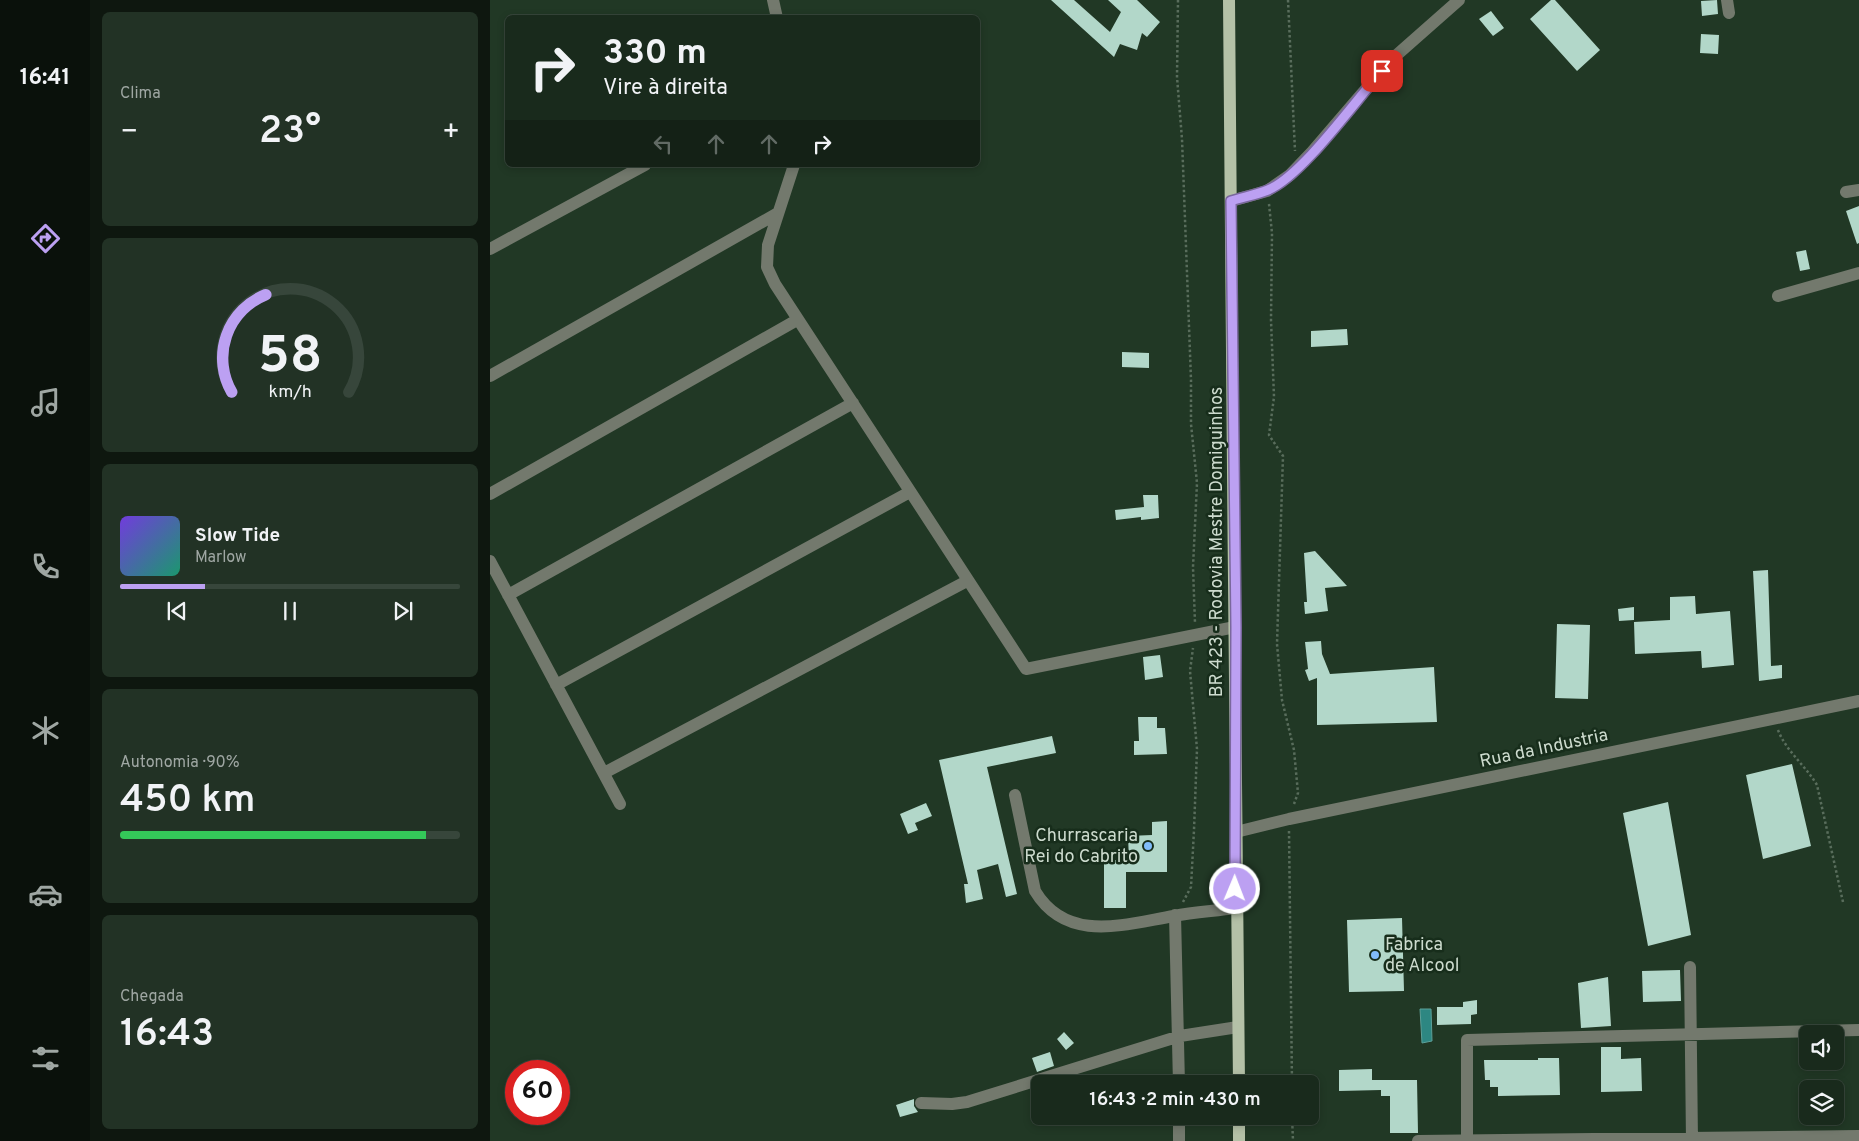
<!DOCTYPE html>
<html lang="pt">
<head>
<meta charset="utf-8">
<style>
  :root { --surface:#192a1c; --page:#223225; --text:#f1f3f6; --muted:#9fa7a3; --line:#37463b; --accent:#bca0f2 }
  body { margin:0; font-family:Overpass,sans-serif; background:var(--page); color:var(--text); height:100vh; display:flex; flex-direction:column; font-size:19px; white-space:nowrap }
  * { box-sizing:border-box; margin:0 }
  p { font-size:16px; color:var(--muted) }
  .icon { flex:none; width:28px; height:28px; fill:none; stroke:currentColor; stroke-width:2; stroke-linecap:round; stroke-linejoin:round }
  .map { position:relative; flex:1; overflow:hidden }
  .details { display:flex; flex-direction:column; gap:12px; padding:12px; background:#0e170f; width:400px }
  .details>* { flex:none }
  .top-card { position:absolute; left:15px; top:15px; width:475px; height:152px; border-radius:8px; box-shadow:0 2px 8px #0003,0 0 0 1px var(--line); background:#192a1c; color:var(--text); overflow:hidden }
  .tools { position:absolute; left:1309px; top:1025px; display:grid; gap:10px }
  .tools a { display:grid; place-items:center; width:45px; height:45px; border-radius:8px; background:var(--surface); box-shadow:0 2px 8px #0003,0 0 0 1px var(--line); font-size:25px }
  .speed { position:absolute; left:15px; top:1060px; display:flex; gap:10px; font-size:25px; font-weight:700; text-align:center }
  .speed>* { display:grid; place-content:center; width:65px; height:65px; border-radius:50%; background:var(--surface); box-shadow:0 2px 8px #0003,0 0 0 1px var(--line); line-height:1 }
  .speed .limit { border:8px solid #d22; background:#fff; color:#111 }
  .pin { position:absolute; display:grid; place-items:center; width:42px; height:42px; color:#fff; margin:-21px; border-radius:10px; box-shadow:0 2px 8px #0006 }
  .me { position:absolute; width:55px; margin:-28px; rotate:1deg; stroke-linejoin:round; filter:drop-shadow(0 0 4px #0008) }
  .turn { display:flex; align-items:center; gap:18px; height:105px; padding:0 15px; font-size:22px }
  .turn .icon { width:65px; height:65px; stroke-width:2.5 }
  .turn b { display:block; font-size:35px; line-height:42px }
  .lanes { display:flex; align-items:center; height:48px; padding:0 15px; background:#0003; justify-content:center; gap:25px; direction:ltr }
  .lanes .off { opacity:.35 }
  .big { font-size:38px; font-weight:600; line-height:1.1 }
  .details .tile { flex:1; display:flex; flex-direction:column; justify-content:center; gap:8px; min-width:0; padding:0 18px; border-radius:8px; background:var(--page) }
  .details .dial { align-items:center; gap:0 }
  .dial svg { height:130px; overflow:visible; fill:none; stroke:var(--line); stroke-width:7; stroke-linecap:round; text-anchor:middle }
  .dial text { fill:var(--text); stroke:none }
  .song { display:flex; align-items:center; gap:15px }
  .cover { width:60px; height:60px; border-radius:8px; background:linear-gradient(135deg,hsl(260 70% 55%),hsl(160 70% 35%)) }
  .played { height:5px; border-radius:2px; background:linear-gradient(90deg,var(--accent) 25%,var(--line) 25%) }
  .keys { display:flex; justify-content:space-around; direction:ltr }
  .heat { display:flex; justify-content:space-between; align-items:center; font-size:28px; direction:ltr }
  .charge { height:8px; border-radius:4px; background:linear-gradient(90deg,#34c759 90%,var(--line) 0) }
  .trip { position:absolute; left:541px; top:1075px; width:288px; height:50px; border-radius:8px; background:var(--surface); box-shadow:0 2px 8px #0003,0 0 0 1px var(--line); font-weight:600; line-height:50px; text-align:center }
  main { display:flex; flex:1; min-height:0 }
  .menu { display:flex; flex-direction:column; width:90px; justify-content:space-around; align-items:center; background:#0a110b; color:var(--muted) }
  .menu .icon { width:35px; height:35px }
  .menu .current { color:var(--accent) }
  .menu b { font-size:22px; color:var(--text) }
  .map>svg:first-child { display:block }
  .water { fill:#2d8782; stroke:#5da099 }
  .building { fill:#b2d7c9 }
  .lines { fill:none; stroke-linecap:round; stroke-linejoin:round }
  .path { stroke:#596d5c; stroke-width:2.5; stroke-dasharray:2.5 2.5; stroke-linecap:butt }
  .minor { stroke:#73796d; stroke-width:12 }
  .major { stroke:#b4c1a7; stroke-width:12 }
  .route-casing { stroke:#7a689d; stroke-width:12 }
  .route { stroke:#bca0f2; stroke-width:9 }
  .poi-dot { fill:#81bcfa; stroke:#172d1b; stroke-width:2 }
  .labels { text-anchor:middle; dominant-baseline:central; stroke-width:5; stroke-linejoin:round; paint-order:stroke }
  .street-label { font-size:18px; fill:#cddbce; stroke:#172d1b }
  .poi-label { font-size:18px; fill:#cddbce; stroke:#172d1b; text-anchor:end }
</style>
</head>
<body>
<main>
<nav class="menu">
<b>16:41</b>
<svg class="icon current" aria-label="directions" viewBox="0 0 24 24"><path d="M12 3l9 9-9 9-9-9zM9 14v-3h6M13 9l2 2-2 2"/></svg>
<svg class="icon" aria-label="music" viewBox="0 0 24 24"><path d="M9 18V5l10-2v13"/><circle cx="6" cy="18" r="3"/><circle cx="16" cy="16" r="3"/></svg>
<svg class="icon" aria-label="phone" viewBox="0 0 24 24"><path d="M5 4h4l2 5-3 2q2 4 5 5l2-3 5 2v4C11 20 4 13 5 4z"/></svg>
<svg class="icon" aria-label="climate" viewBox="0 0 24 24"><path d="M12 3v18M4 7l16 10M4 17L20 7"/></svg>
<svg class="icon" aria-label="car" viewBox="0 0 24 24"><path d="M5 17H2v-5l4-1 3-4h7l3 4 3 1v5h-3M9 17h6M6 11h13"/><circle cx="7" cy="17" r="2"/><circle cx="17" cy="17" r="2"/></svg>
<svg class="icon" aria-label="filters" viewBox="0 0 24 24"><path d="M4 7h16M4 17h16"/><circle cx="9" cy="7" r="2"/><circle cx="15" cy="17" r="2"/></svg>
</nav>
<section class="details">
<div class="tile"><p>Clima</p>
<div class="heat"><a>−</a><b class="big">23°</b><a>+</a></div>
</div>
<div class="tile dial"><svg viewBox="0 0 100 80">
<path d="M14 69A42 42 0 1 1 86 69"/>
<path d="M14 69A42 42 0 0 1 35 9" stroke="#bca0f2"/>
<text x="50" y="56" font-size="32" font-weight="700">58</text>
<text x="50" y="72" font-size="11">km/h</text>
</svg></div>
<div class="tile">
<div class="song"><i class="cover"></i><div><b>Slow Tide</b><p>Marlow</p></div></div>
<div class="played"></div>
<div class="keys"><svg class="icon" aria-label="previous" viewBox="0 0 24 24"><path d="M18 5L8 12l10 7zM5 5v14"/></svg><svg class="icon" aria-label="pause" viewBox="0 0 24 24"><path d="M8 5v14M16 5v14"/></svg><svg class="icon" aria-label="next" viewBox="0 0 24 24"><path d="M6 5l10 7-10 7zM19 5v14"/></svg></div>
</div>
<div class="tile"><p>Autonomia · 90%</p><b class="big">450 km</b><div class="charge"></div></div>
<div class="tile"><p>Chegada</p><b class="big">16:43</b></div>
</section>
<div class="map">
<svg width="1369" height="1141" viewBox="0 0 1369 1141">
  <rect width="100%" height="100%" fill="#213825"/>
  <path class="water" d="M930,1009H941L942,1041L932,1043Z"/>
  <path class="building" d="M561,0H584L620,32L631,12L618,0H647L670,22L657,37L652,33L647,50L630,44L624,57Z
    M1061,0H1065L1110,50L1087,71L1040,19Z
    M1227,0L1228,14L1212,16L1211,1Z
    M1001,11L1014,28L1003,36L989,19Z
    M1211,34L1229,35L1228,54L1210,53Z
    M1369,206V243L1367,244L1356,211Z
    M1316,250L1320,269L1310,271L1306,252Z
    M857,329L858,345L821,347V331Z
    M632,352L659,353V368L632,367Z
    M653,495H668L669,518L651,520V517L626,520L625,510L654,507Z
    M825,551L857,586L835,588L838,611L815,614L814,602H817L814,553Z
    M1278,570L1281,666L1292,665V678L1269,681L1263,571Z
    M1205,596L1206,614L1240,611L1244,665L1212,668L1211,651L1145,654L1144,622L1180,620V597Z
    M1144,607V620L1129,621L1128,609Z
    M1067,624L1100,625L1098,699L1065,698Z
    M831,641L832,654L840,674L944,667L947,722L827,725V678L819,681L815,670L818,669L815,642Z
    M670,655L673,677L655,680L653,657Z
    M648,717H667V728H675L677,754L644,755V741H649Z
    M562,736L566,753L497,767L527,894L516,897L508,864L487,870L493,899L476,903L474,884H478L449,760Z
    M1302,764L1321,846L1273,859L1256,775Z
    M1178,802L1201,935L1158,946L1133,813Z
    M436,803L442,816L425,823L428,830L418,834L410,814Z
    M677,821V872H636V908H614V860H639L638,836L662,835V822Z
    M912,918L914,991L859,992L857,920Z
    M1190,970L1191,1001L1153,1002L1152,971Z
    M1118,977L1121,1026L1091,1028L1088,983Z
    M987,1000V1014L981,1015V1024L947,1025V1007H973V1002Z
    M574,1032L584,1043L576,1050L567,1039Z
    M1111,1047H1131V1059L1151,1058L1152,1091L1111,1092Z
    M560,1052L564,1066L547,1072L542,1058Z
    M1048,1058H1069L1070,1095L1008,1096V1087H1000V1080H995L994,1060H1048Z
    M882,1069V1080H927L928,1133H900V1096H891V1090L849,1091V1070Z
    M424,1099V1106L428,1112L410,1117L406,1105Z"/>
  <g class="lines">
    <path class="path" d="M688,0L687,77L692,139L701,380V424L707,483L703,567L705,623
      M798,0L805,151
      M779,204L782,233L781,320L784,397L779,435L793,456L787,644L792,700L804,750L808,793L804,804
      M1288,730C1296,751 1315,765 1327,785L1353,902
      M799,831L802,1084
      M693,902L701,887L704,830L707,749L700,671L703,648
      M802,1116L803,1141"/>
    <path class="minor" d="M283,0L287,18
      M1237,0L1239,13
      M304,165L278,245L277,267L285,284L536,669L745,627
      M1356,192L1369,190
      M741,201L777,191L800,175L822,152L901,60L969,0
      M0,249L155,165
      M1288,296L1369,273
      M0,376L288,213
      M0,494L307,320
      M0,561L130,804
      M18,595L363,403
      M66,685L418,493
      M114,773L477,581
      M525,795L545,891C577,944 635,924 684,916C704,912 725,911 745,908
      M746,832L799,819L1369,701
      M685,915L689,1084
      M1200,967L1202,1141
      M431,1103L462,1104L477,1102L690,1036L748,1027
      M689,1141V1116
      M928,1141L1369,1136
      M977,1141V1040L1369,1030"/>
    <path class="major" d="M739,0C743,361 744,723 749,1084
      M749,1116V1141"/>
  </g>
  <g class="lines">
    <g class="route-casing">
      <path id="route" d="M745,889L746,627L741,201C753,197 766,195 778,190C812,176 865,101 892,71"/>
    </g>
    <use href="#route" class="route"/>
  </g>
  <g class="poi-dot">
    <circle cx="658" cy="846" r="5"/>
    <circle cx="885" cy="955" r="5"/>
  </g>
  <g class="labels">
    <g class="street-label">
      <text transform="translate(727 542) rotate(-90)">BR 423 - Rodovia Mestre Domiguinhos</text>
      <text transform="translate(1054 749) rotate(-12)">Rua da Industria</text>
    </g>
    <g class="poi-label">
      <text x="648" y="836">Churrascaria<tspan x="648" dy="21">Rei do Cabrito</tspan></text>
      <text x="895" y="945" text-anchor="start">Fabrica<tspan x="895" dy="21">de Alcool</tspan></text>
    </g>
  </g>
</svg>
<div class="tools">
<a><svg class="icon" aria-label="sound" viewBox="0 0 24 24"><path d="M4 9h4l5-4v14l-5-4H4zM17 9q2 3 0 6"/></svg></a>
<a><svg class="icon" aria-label="layers" viewBox="0 0 24 24"><path d="M12 4l9 5-9 5-9-5zM3 14l9 5 9-5"/></svg></a>
</div>
<div class="speed"><div class="limit">60</div></div>
<div class="pin" style="left:892px;top:71px;background:#d93025"><svg class="icon" aria-label="arrive" viewBox="0 0 24 24"><path d="M6 21V4h12l-3 4 3 4H6"/></svg></div>
<svg class="me" style="left:745px;top:889px" viewBox="-20 -20 40 40"><circle r="17" fill="#bca0f2" stroke="#fff" stroke-width="3"/><path d="M0-11L8 9 0 5-8 9z" fill="#fff"/></svg>
<div class="trip">16:43 · 2 min · 430 m</div>
<div class="top-card">
<div class="turn"><svg class="icon" aria-label="right" viewBox="0 0 24 24"><path d="M7 20v-9h11M14 6l5 5-5 5"/></svg><div><b>330 m</b>Vire à direita</div></div>
<div class="lanes"><svg class="icon off" aria-label="left" viewBox="0 0 24 24"><path d="M17 20v-9H6M10 6l-5 5 5 5"/></svg><svg class="icon off" aria-label="ahead" viewBox="0 0 24 24"><path d="M12 20V5M6 11l6-6 6 6"/></svg><svg class="icon off" aria-label="ahead" viewBox="0 0 24 24"><path d="M12 20V5M6 11l6-6 6 6"/></svg><svg class="icon" aria-label="right" viewBox="0 0 24 24"><path d="M7 20v-9h11M14 6l5 5-5 5"/></svg></div>
</div>
</div>
</main>
</body>
</html>
